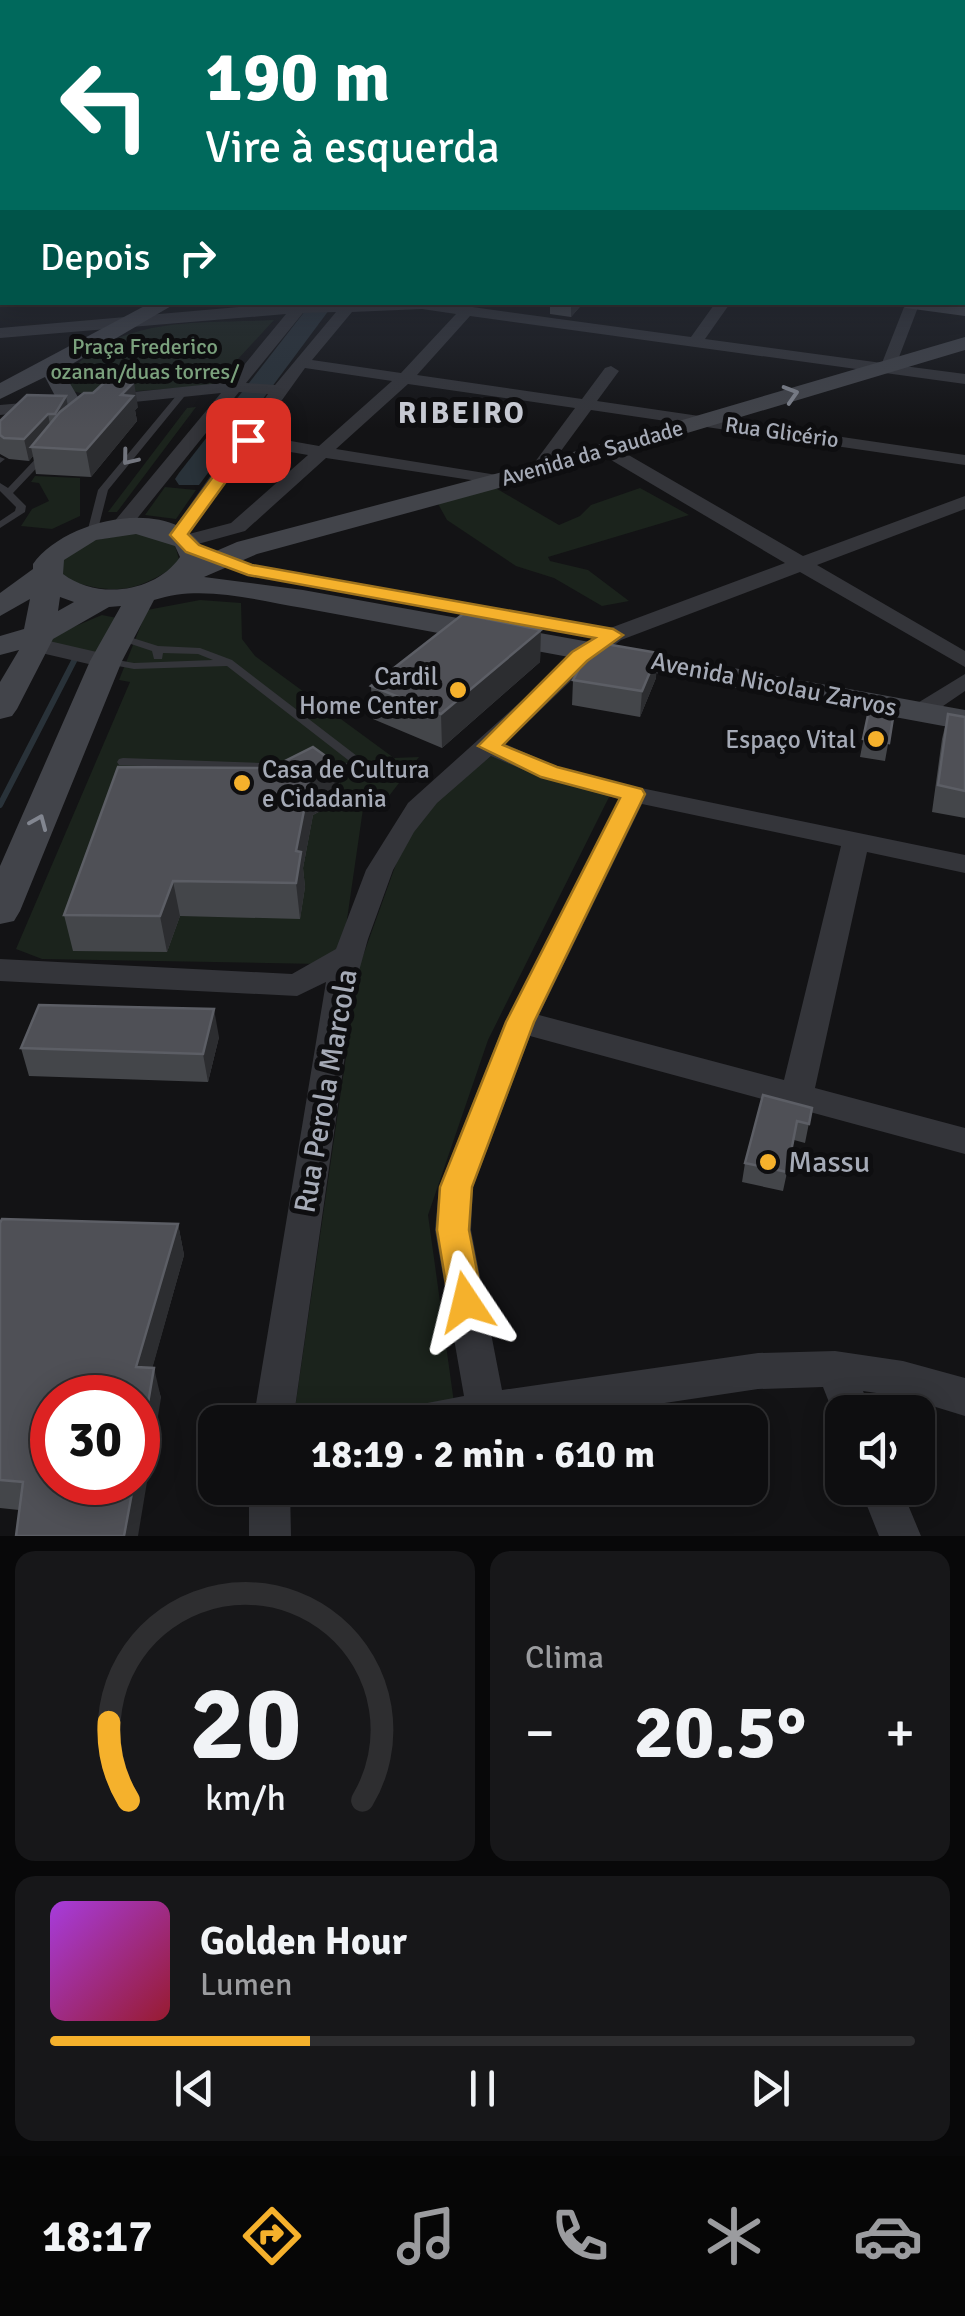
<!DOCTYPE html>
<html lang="pt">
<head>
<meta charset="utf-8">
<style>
  :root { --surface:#0e0e10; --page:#171719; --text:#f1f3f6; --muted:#9b9c9f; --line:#2e2e30; --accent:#f5b12c }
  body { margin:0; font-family:Signika,sans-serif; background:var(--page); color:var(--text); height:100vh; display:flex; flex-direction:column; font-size:38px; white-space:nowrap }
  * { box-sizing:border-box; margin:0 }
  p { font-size:32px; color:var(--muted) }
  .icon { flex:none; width:55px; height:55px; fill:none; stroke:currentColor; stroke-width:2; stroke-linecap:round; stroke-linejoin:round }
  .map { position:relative; height:1536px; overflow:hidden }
  .details { display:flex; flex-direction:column; gap:15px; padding:15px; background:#080809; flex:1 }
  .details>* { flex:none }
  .hud { position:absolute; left:0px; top:0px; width:965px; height:305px; box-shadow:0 5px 25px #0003,0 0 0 2px var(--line); background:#00695c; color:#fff; overflow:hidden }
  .controls { position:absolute; left:825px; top:1395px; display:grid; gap:20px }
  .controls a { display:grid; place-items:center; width:110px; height:110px; border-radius:20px; background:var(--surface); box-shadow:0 5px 25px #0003,0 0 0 2px var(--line); font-size:50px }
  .speed { position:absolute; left:30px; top:1375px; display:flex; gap:20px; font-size:50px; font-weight:700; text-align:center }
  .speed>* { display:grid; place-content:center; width:130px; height:130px; border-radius:50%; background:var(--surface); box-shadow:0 5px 25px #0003,0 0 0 2px var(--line); line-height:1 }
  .speed .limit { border:15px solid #d22; background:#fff; color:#111 }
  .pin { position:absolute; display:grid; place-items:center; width:85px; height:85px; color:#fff; margin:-42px; border-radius:20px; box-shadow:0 5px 15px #0006 }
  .me { position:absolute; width:110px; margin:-55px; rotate:350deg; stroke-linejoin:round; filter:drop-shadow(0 0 8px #0008) }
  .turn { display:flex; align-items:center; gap:35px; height:210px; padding:0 40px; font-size:45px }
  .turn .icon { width:130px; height:130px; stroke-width:2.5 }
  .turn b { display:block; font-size:70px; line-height:85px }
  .then { display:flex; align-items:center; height:95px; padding:0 40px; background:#0003; gap:20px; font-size:38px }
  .big { font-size:75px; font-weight:700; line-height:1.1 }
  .details .tile { flex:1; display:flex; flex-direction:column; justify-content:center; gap:15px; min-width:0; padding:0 35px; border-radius:20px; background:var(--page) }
  .details .dial { align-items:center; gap:0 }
  .dial svg { height:260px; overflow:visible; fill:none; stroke:var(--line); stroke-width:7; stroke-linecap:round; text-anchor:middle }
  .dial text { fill:var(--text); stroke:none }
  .song { display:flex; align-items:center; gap:30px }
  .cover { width:120px; height:120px; border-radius:15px; background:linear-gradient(135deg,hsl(280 70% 55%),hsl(350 70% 35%)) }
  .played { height:10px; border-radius:5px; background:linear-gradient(90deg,var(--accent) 30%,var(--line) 30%) }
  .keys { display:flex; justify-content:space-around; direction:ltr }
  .heat { display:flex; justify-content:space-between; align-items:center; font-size:55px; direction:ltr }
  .details .tiles { flex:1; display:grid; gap:15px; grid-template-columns:1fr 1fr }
  .tile:last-child { grid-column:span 2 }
  .trip { position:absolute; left:198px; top:1405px; width:570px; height:100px; border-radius:20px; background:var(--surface); box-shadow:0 5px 25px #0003,0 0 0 2px var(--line); font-weight:700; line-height:100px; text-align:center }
  .tab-bar { display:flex; height:160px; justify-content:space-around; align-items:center; background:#060606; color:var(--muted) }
  .tab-bar .icon { width:70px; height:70px }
  .tab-bar .selected { color:var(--accent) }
  .tab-bar b { font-size:45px; color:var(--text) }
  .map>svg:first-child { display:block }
  .green { fill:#1b231c }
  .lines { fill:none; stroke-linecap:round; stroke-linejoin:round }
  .stream { stroke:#293239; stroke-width:6 }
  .river { fill:#293239; fill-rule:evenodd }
  .lane { fill:#34353a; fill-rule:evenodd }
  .street { fill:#34353a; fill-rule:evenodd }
  .secondary { fill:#42444a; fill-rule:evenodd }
  .wall { fill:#44464a }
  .shaded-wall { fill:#2c2d30 }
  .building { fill:#4f5056; stroke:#5c5e65; stroke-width:2.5 }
  .oneway { stroke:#828690 }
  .oneway2 { stroke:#72757e }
  .route { fill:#f5b12c; stroke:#9f731d; stroke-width:2.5 }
  .poi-dot { fill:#f5b12c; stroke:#0e0e10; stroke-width:4 }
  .labels { text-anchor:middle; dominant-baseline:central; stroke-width:10; stroke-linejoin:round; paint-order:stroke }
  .far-park-label { font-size:22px; fill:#7ba17d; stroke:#0e0e10 }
  .far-street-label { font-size:22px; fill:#a5aab6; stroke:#0e0e10 }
  .poi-label { font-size:25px; fill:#a5aab6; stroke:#0e0e10; text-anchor:end }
  .street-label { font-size:25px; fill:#a5aab6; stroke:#0e0e10 }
  .far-district-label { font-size:30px; font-weight:bold; letter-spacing:2.5px; fill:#c6c9d2; stroke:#0e0e10 }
  .near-street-label { font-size:30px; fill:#a5aab6; stroke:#0e0e10 }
  .near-poi-label { font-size:30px; fill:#a5aab6; stroke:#0e0e10; text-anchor:start }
</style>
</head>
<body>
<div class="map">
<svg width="965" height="1536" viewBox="0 0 965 1536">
  <rect width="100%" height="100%" fill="#131315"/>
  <path class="green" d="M274,320L214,385L88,395L73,391L65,378C115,314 201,324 274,320Z
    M196,407L117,512H108L187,408Z
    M35,476L80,478V516L52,529L21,526L32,509L49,501L39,483L31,482Z
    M492,486L559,525L580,516L591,505L640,488L689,515L548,557L550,561L588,570L629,601L602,606L554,578L516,566L447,520L437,502Z
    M165,487L196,490L176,519L145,515Z
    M135,533L175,545L180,563C134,594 115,595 63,579L61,560L84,542Z
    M200,600L241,603L242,639L255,656L394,758L419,757L389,796L363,809L343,947L320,964L42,959L16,949L130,682L119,680L147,610Z
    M102,615L117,618L107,653L43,648L45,639Z
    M495,753L610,795L488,1040L428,1215L455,1410L293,1422L359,967L401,850L428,807Z"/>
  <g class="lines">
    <path class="stream" d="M0,805L75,659"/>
    <path class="river" d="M312,302H335L199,485H179L175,479L179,473Z"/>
    <path class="lane" d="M181,390L188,392L108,490L97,533L95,535H89L87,533L98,490Z
      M45,451L49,454L48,456L13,493L26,506L25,512L0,528V521L15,511L16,507L0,491V483L8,488L42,452Z
      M0,457L5,459L0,463Z
      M120,634L158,646L200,648L232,660L370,766L364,770L319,771L317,768L319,765L323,764L352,763L227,666L134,669L102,663L100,661L106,658L134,663L213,660L198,654L163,653L162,659H154L152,651L116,639L114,637Z
      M123,758L288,764L294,768L288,772L119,765L117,762L119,759Z"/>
    <path class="street" d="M0,221H2V229H0Z
      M962,249L965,250V258L962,257Z
      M296,302H436L691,337L716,302H731L705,339L882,363L906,302H920L896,365L965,374V384L470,316L417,375L582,399L605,368L611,366L619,371L597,401L965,455V465L591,410L544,474L538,475L529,470L575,408L408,384L336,449L497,475L506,481L504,485L326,458L245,531L187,547L169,535L268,394L239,392L127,531H113V523L221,393L105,405L97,400L105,395L230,382L286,314L0,338V328ZM422,309L456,314L401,373L312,360L352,312ZM336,312L275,385L246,383L303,313ZM305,368L392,381L319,446L257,435ZM250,445L308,455L231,523L189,534Z
      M45,401L53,406L51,410L0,415V405Z
      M601,446H613L803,556L965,496V509L817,565L965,651V667L800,572L621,640L580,672L505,744L558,767L612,782L965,855V873L867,852L815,1088L965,1128V1154L530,1036L473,1187L471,1230L502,1390L758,1353L835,1351L903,1361L965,1378V1416L903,1397L863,1391L872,1412H842V1427L838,1425L823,1387L758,1389L538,1422H395L401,1408L464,1396L435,1230L439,1187L505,1022L619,799L540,777L491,756L437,803L414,832L393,870L368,939L355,985L293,1422H253L326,982L297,996L0,981V959L292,974L336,949L366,870L408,803L577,651L605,630L785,563L601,454ZM642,804L841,846L784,1080L539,1015Z
      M19,634L114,656L117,661L106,668L11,646L8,641L11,636Z
      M965,674V691L927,717H911L907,712L911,707Z
      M249,1488H290L291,1536H249Z
      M860,1488H901L921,1536H879Z"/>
    <path class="secondary" d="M0,214H2V223H0Z
      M152,302H178L72,364L68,380L82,404L78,409H62L45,377L0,399V383Z
      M896,302L965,304V316L906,308Z
      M965,337V350L547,475L257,554L204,577L303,590L965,710V730L303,608C255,600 201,584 154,600L122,661L20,911L14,921L0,924V866L90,661L121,606L109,607L53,639L17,709L12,716L0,719V682L19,650L0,655V636L24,629L30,599L0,616V593L33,569V564C66,517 179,493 207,555L237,542L529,465ZM136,534L175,546L180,557C155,593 97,600 63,574L64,560L96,540ZM60,597L74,602L58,611Z"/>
  </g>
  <path class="wall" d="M550,302H584L571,317L550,314Z
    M66,396L68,406L138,407L135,410L137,421L91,477L36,474L33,456L29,461L9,459L0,454V421Z
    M541,630L540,662L442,748L373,719L371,686Z
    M656,678L640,717L572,705L573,680Z
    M871,701L895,705L885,761L860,757Z
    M948,714L965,717V818L932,812L942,739Z
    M338,765L341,800L313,815L303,868L305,887L300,919L180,916L167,952L73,951L64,915L271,768Z
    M219,1037L208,1082L29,1076L21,1048Z
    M812,1108L805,1143L794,1140L783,1191L742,1182L745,1163Z
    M0,1223L178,1224L184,1255L152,1368L161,1398L19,1510L0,1508Z"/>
  <path class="shaded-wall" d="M572,302H584L571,317V304Z
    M134,382L138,407L135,410L137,421L91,477L86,450L121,395Z
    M66,396L70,417L59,435L55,414Z
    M48,414L52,435L31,447L33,456L29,461L24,439Z
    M541,630L540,662L442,748L441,714Z
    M658,653L656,678L640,717L642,691Z
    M338,765L341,800L313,815L303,868L305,887L300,919L296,883V851L310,780Z
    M173,881L180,916L167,952L160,916Z
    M214,1009L219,1037L208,1082L203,1054Z
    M178,1224L184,1255L144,1398L136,1367Z
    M154,1368L161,1398L138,1536H124L134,1482H138V1462Z"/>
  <path class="building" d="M134,382L121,395L133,396L86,450L31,447L60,412L84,393H93L104,383Z
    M27,395L66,396L55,414H48L24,439L4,438L0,435V421Z
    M463,614L541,630L441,714L371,686Z
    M594,642L658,653L642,691L573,680Z
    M871,701L895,705L889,743L863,739Z
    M948,714L965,717V791L938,785Z
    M313,747L338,765L310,780L296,851L301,852L296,883L173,881L160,916L64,915L118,767L271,768Z
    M39,1005L214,1009L203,1054L21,1048Z
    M763,1095L812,1108L809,1124L797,1121L787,1172L745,1163Z
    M2,1219L178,1224L136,1367L154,1368L138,1462V1398H52V1482H134L124,1536H16L23,1482L0,1480V1223Z"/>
  <defs><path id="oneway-chevron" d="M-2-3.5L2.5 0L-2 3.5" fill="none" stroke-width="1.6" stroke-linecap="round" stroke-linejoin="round" transform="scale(2.5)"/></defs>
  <g class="oneway">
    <use href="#oneway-chevron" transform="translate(791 394) rotate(-17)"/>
    <use href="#oneway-chevron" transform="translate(39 822) rotate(-67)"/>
  </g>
  <use class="oneway2" href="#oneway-chevron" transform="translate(129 458) rotate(129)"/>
  <linearGradient id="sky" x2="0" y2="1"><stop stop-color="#0a0a0c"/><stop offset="0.5" stop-color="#333946"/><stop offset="1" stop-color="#333946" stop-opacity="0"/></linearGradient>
  <rect width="965" height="429" fill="url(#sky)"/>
  <path class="route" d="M248,435L256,440L188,534L199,545L252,565L613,629L623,635L587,661L503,745L557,767L642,789L645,794L534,1022L472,1187L469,1230L483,1302L478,1313L466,1317L454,1313L449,1302L437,1230L440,1187L506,1022L620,798L541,777L478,746L572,652L595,638L248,575L186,552L170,535L243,436Z"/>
  <g class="poi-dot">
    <circle cx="458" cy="690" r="10"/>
    <circle cx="876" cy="739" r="10"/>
    <circle cx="242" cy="783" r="10"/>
    <circle cx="768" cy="1162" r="10"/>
  </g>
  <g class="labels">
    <g class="far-park-label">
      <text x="145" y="346">Praça Frederico<tspan x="145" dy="25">ozanan/duas torres/</tspan></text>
    </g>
    <g class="far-street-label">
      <text transform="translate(782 432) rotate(8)">Rua Glicério</text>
      <text transform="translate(592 453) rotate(-16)">Avenida da Saudade</text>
    </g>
    <g class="poi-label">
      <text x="438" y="676">Cardil<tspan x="438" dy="29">Home Center</tspan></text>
      <text x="856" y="739">Espaço Vital</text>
      <text x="262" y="769" text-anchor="start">Casa de Cultura<tspan x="262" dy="29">e Cidadania</tspan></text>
    </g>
    <g class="street-label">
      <text transform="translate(774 684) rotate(11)">Avenida Nicolau Zarvos</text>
    </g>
    <g class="far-district-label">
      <text x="462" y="413">RIBEIRO</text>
    </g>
    <g class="near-street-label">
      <text transform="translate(326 1091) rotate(-80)">Rua Perola Marcola</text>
    </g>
    <g class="near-poi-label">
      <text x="788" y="1162">Massu</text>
    </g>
  </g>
</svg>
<div class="controls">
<a><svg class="icon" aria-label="sound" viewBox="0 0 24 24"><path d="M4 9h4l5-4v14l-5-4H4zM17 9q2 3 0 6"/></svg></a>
</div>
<div class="speed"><div class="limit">30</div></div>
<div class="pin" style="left:248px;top:440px;background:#d93025"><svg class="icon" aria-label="arrive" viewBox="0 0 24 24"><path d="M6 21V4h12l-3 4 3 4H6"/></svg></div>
<svg class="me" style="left:466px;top:1302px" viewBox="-20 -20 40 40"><path d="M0-17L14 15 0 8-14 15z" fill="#f5b12c" stroke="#fff" stroke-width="4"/></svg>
<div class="trip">18:19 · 2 min · 610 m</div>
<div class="hud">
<div class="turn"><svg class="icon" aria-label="left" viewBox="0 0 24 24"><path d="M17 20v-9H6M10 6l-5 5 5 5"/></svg><div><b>190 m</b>Vire à esquerda</div></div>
<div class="then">Depois<svg class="icon" aria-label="right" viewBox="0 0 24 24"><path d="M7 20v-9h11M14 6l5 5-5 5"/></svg></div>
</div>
</div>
<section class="details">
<div class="tiles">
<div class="tile dial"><svg viewBox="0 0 100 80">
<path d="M14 69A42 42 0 1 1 86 69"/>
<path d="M14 69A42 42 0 0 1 8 45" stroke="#f5b12c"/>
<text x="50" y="56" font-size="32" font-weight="700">20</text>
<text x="50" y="72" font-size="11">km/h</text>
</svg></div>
<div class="tile"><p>Clima</p>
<div class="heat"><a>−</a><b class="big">20.5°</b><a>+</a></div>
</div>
<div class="tile">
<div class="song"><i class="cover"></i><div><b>Golden Hour</b><p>Lumen</p></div></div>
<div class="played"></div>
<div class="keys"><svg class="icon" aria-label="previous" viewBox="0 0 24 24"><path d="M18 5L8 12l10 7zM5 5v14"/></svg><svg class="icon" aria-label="pause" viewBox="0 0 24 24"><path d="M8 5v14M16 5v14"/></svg><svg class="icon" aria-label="next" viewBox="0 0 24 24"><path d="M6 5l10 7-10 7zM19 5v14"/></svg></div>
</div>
</div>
</section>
<nav class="tab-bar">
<b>18:17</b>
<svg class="icon selected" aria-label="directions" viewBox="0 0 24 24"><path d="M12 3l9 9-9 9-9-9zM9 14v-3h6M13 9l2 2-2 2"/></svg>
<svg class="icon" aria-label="music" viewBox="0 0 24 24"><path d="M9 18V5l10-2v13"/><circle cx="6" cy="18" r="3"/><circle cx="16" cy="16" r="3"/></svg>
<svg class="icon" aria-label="phone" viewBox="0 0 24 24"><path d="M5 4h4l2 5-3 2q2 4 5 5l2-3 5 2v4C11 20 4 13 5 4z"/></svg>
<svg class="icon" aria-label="climate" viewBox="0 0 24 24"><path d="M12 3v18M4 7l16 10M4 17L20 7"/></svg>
<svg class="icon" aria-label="car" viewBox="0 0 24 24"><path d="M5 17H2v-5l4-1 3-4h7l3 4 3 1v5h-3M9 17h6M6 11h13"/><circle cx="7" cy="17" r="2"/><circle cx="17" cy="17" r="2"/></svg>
</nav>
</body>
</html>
